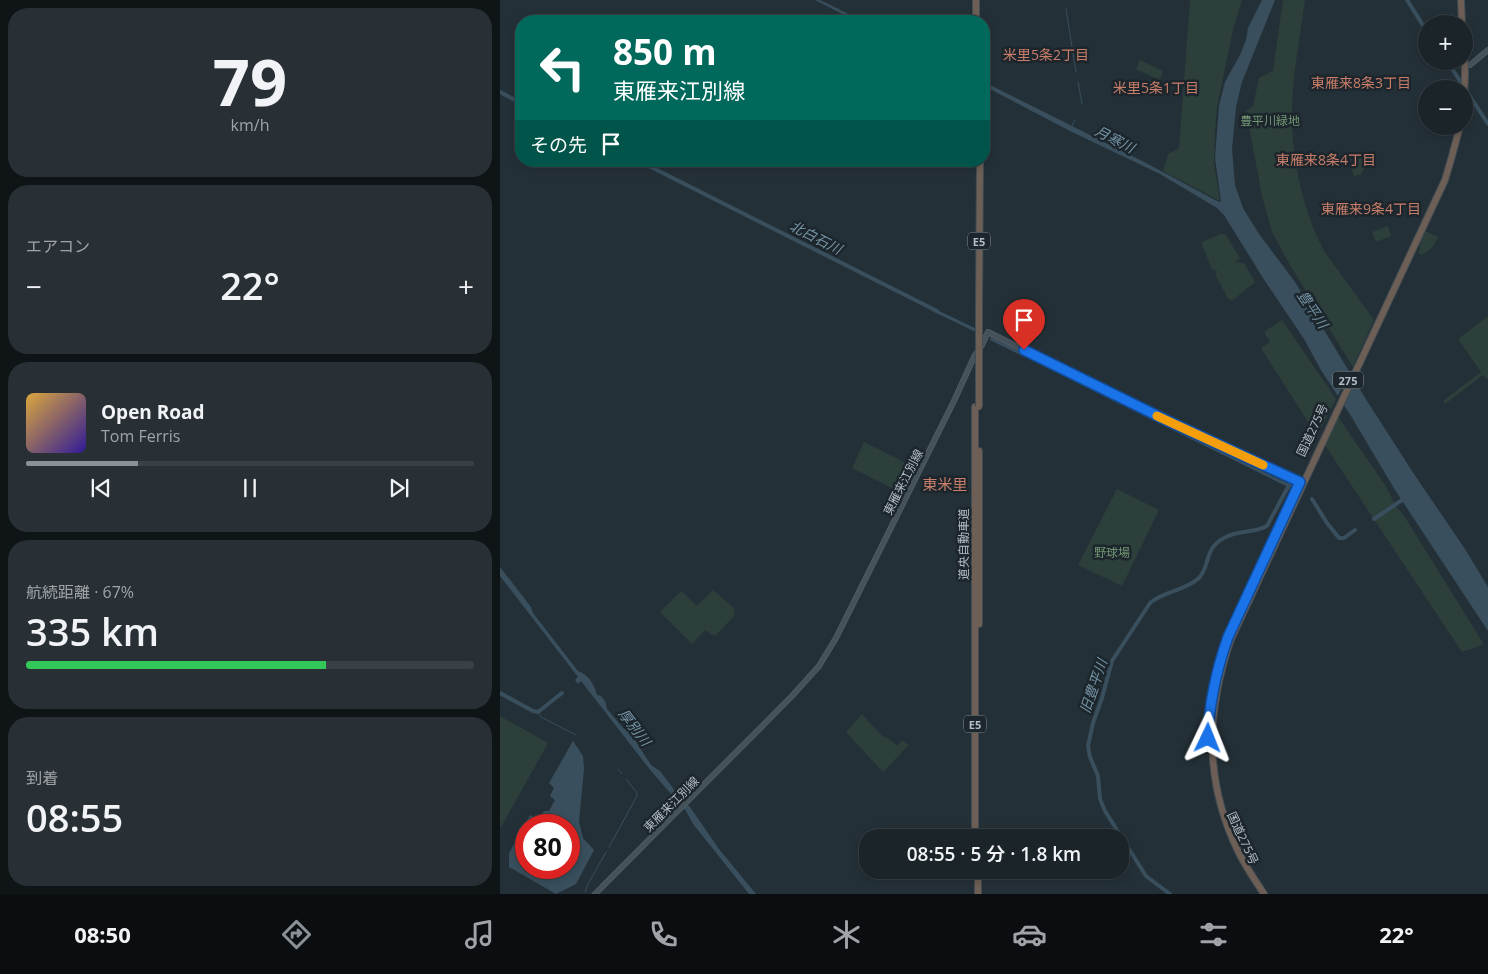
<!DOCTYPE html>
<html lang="ja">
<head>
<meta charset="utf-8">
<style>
  :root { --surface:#1b2429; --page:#283035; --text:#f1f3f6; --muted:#a0a4a8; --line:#394146; --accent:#8c9099 }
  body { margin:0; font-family:"Open Sans","Noto Sans JP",sans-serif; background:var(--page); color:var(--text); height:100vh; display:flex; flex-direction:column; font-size:19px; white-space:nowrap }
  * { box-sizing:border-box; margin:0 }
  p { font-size:16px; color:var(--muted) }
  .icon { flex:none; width:28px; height:28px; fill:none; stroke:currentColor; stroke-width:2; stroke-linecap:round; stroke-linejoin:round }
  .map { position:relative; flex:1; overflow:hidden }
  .details { display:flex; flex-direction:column; gap:8px; padding:8px; background:#0f1417; width:500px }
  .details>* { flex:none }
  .hud { position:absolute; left:15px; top:15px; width:475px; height:152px; border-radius:20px; box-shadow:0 2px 8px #0003,0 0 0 1px var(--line); background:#00695c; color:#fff; overflow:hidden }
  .buttons { position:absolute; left:918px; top:15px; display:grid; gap:10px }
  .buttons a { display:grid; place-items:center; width:55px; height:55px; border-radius:50%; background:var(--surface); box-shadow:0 2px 8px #0003,0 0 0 1px var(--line); font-size:25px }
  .speed { position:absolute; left:15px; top:814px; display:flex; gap:10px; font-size:25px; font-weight:700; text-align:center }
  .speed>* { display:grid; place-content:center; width:65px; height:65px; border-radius:50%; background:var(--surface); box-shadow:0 2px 8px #0003,0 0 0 1px var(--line); line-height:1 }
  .speed .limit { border:8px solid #d22; background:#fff; color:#111 }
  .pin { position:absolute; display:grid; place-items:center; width:42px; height:42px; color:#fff; margin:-51px -21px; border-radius:50% 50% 50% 0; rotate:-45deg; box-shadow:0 0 5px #0007 }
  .pin .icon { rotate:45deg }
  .me { position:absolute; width:55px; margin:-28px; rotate:2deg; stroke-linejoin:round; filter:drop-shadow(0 0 4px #0008) }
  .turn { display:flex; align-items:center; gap:18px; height:105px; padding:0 15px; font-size:22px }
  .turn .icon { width:65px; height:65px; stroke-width:2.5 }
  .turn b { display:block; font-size:35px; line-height:42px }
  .then { display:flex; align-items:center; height:48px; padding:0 15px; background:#0003; gap:10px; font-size:19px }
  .big { font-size:38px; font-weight:600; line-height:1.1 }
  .details .tile { flex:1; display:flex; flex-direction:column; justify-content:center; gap:8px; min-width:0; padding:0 18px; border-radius:20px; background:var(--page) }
  .details .dial { align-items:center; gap:0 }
  .dial b { font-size:65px; line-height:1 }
  .song { display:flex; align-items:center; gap:15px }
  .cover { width:60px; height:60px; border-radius:8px; background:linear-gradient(135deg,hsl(40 70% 55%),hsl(250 70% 35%)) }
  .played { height:5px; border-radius:2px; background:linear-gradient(90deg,var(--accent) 25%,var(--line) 25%) }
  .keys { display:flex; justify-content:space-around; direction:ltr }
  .heat { display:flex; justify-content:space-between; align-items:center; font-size:28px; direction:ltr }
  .charge { height:8px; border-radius:4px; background:linear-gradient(90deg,#34c759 67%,var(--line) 0) }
  .trip { position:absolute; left:359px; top:829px; width:270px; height:50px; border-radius:20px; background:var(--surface); box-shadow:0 2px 8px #0003,0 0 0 1px var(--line); font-weight:600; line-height:50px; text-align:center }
  .tab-bar { display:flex; height:80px; justify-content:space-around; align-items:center; background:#0b0e10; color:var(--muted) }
  .tab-bar .icon { width:35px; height:35px }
  .tab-bar .active { color:var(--accent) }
  .tab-bar b { font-size:22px; color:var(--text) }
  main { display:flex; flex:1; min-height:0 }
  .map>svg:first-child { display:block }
  .green { fill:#2c3f3b }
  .water { fill:#394f5d; fill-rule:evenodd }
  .pier { fill:#243037 }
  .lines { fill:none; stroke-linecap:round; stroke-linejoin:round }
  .stream { stroke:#394f5d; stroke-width:1 }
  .river { stroke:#394f5d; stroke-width:4 }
  .secondary-casing { stroke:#555f66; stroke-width:6 }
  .highway-casing { stroke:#424c53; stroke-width:8 }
  .secondary { stroke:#46525a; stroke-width:4.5 }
  .highway { stroke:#6d5f55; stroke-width:6 }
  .highway-bridge-casing { stroke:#424c53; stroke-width:8; stroke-linecap:butt }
  .highway-bridge { stroke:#6d5f55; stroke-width:6 }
  .route-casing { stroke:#114b97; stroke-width:12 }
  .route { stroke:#1a73e8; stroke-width:9 }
  .slow { stroke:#f59e0b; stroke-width:9 }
  .labels { text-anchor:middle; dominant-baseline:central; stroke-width:5; stroke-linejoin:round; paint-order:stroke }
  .shield { fill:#1c262c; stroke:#859096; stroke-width:1 }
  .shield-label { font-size:11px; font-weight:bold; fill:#b2bdc4 }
  .park-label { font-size:12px; fill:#739774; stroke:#1c262c }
  .street-label { font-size:12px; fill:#b2bdc4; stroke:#1c262c }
  .neighbourhood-label { font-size:14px; fill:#c87e69; stroke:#1c262c }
  .water-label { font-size:14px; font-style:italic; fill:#7594a4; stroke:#1c262c }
  .quarter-label { font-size:15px; fill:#c87e69; stroke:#1c262c }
</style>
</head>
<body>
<main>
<section class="details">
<div class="tile dial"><b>79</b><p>km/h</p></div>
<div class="tile"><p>エアコン</p>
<div class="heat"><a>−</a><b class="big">22°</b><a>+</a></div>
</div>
<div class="tile">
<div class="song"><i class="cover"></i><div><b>Open Road</b><p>Tom Ferris</p></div></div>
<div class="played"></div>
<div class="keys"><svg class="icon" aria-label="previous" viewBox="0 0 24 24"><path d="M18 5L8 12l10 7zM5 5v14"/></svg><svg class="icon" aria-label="pause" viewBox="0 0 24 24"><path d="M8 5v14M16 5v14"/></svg><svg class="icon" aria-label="next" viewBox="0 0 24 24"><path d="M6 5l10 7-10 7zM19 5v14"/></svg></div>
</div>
<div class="tile"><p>航続距離 · 67%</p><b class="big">335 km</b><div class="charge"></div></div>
<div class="tile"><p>到着</p><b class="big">08:55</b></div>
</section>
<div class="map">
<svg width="988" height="894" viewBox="0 0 988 894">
  <rect width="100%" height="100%" fill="#243037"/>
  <path class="green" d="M690,0H742L733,30L717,107L715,131L714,163L720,201L663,171L668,154L679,148Z
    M783,0H805C800,40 791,81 792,122C793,165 804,212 824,251L874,320L853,367L791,267L772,232L762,196L746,111L753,106L759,78L773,71Z
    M640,60L663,71L660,80L636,69Z
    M859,154L870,160L861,174L854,177L851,166Z
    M888,226L891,236L876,242L872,232Z
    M925,231L938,237L933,247L922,255L918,253L920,248L919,243Z
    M721,234L726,235L740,258L735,262L744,263L755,282L733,300L728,299L715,274L718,270L716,271L712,269L702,245V242Z
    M988,316V380L983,375L945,404L943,401L981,372L958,339Z
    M782,320L836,399L817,436L761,348L770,342L765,334V331Z
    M838,417L885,485L897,508L903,514L983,643L982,645L962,652L828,450L825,445Z
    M364,442L416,468L404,492L402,493L352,468Z
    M617,489L659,510L622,586L578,565Z
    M213,590L235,609L234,616L215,636L214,634L212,635L205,630L192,644L160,612L181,591L197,606Z
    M362,714L382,736L389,739L397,746L402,740L409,745L383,772L346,732Z
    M0,716L48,743L1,827L0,826Z"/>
  <path class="water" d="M315,0H320L363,21H356Z
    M762,0H775L742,82L736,107L732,149L735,185L743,208L759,234L795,282L867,401L914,474L965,549L988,587V631L895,490L851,416L821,370L804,339L763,278L724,215L717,208L660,174L572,132L484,86V82L646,163L719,202L721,201L715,158L719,106L725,82L740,55L746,40L748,28Z
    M433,308L483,332L482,335L432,311Z
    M491,337L778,479L793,485L789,489L786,487V486L490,340Z
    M0,567L31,607L33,613L78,671C89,675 94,684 97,695L101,696L105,701L107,709L124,729H126L131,734L151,765L160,771L179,796L190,807L219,849L256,894H249L193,824L186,811L151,771L81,681L78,684L75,680L78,677L0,576Z
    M73,741L83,756L84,769L79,822L83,838L94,850L76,884L56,894L9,867V853L30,815L38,820L44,811H49L55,800L50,796L54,788L49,783ZM26,825H69V868H26Z"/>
  <path class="pier" d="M850,369L856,377L842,406L837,398Z"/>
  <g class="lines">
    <path class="stream" d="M566,9L576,72
      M578,82L582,104
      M572,126L575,120
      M38,712L41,717L76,735
      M118,769L122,774
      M114,838L137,796V793L126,779
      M109,847L114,838
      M85,892L87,886L106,852"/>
    <path class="river" d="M907,0L926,30
      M947,61L988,124
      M0,92L21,103
      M139,161L437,311
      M812,499L827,523L839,538H844L855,530
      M874,519L905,498
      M0,693L33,711L38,712L62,693
      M670,894L646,876L605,811L600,799L598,776L590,757L588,746L593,723L602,698L612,661L650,603C664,591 685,591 699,578C711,565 703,548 726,537C739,530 755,533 767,526L789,485"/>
    <g class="secondary-casing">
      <path id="secondary" d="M964,66L970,65L988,50
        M95,894L292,696L319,666L336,638L454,401L474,357L482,345L488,332L668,421L803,484"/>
    </g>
    <g class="highway-casing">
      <path id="highway" d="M476,0V21
        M961,0L962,24
        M964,41L965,74L964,100
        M479,306L480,161
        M479,624V451
        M475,838V407
        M478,894V870
        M764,894C755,880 745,866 738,851C704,781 706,711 731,639L945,180L952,156L960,126"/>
    </g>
    <use href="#secondary" class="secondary"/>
    <use href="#highway" class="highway"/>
    <g class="highway-bridge-casing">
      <path id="highway-bridge" d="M479,407V306"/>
    </g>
    <use href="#highway-bridge" class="highway-bridge"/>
  </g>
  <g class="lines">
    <g class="route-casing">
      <path id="route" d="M524,350L668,421L800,482L728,637C716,671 709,703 708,738"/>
    </g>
    <use href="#route" class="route"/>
    <path class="slow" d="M657,416L763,465"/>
  </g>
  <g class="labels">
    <g class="shield">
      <rect x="468" y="232.5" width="22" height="17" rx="4"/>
      <rect x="833" y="371.5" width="30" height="17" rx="4"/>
      <rect x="464" y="715.5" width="22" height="17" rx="4"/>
    </g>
    <g class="shield-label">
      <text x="479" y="241">E5</text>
      <text x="848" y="380">275</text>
      <text x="475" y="724">E5</text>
    </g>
    <g class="park-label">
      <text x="770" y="120">豊平川緑地</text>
      <text x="612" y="552">野球場</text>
    </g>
    <g class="street-label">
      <text transform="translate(812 430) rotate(-65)">国道275号</text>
      <text transform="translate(403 482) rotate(-63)">東雁来江別線</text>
      <text transform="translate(463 544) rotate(-90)">道央自動車道</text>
      <text transform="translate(171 804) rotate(-45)">東雁来江別線</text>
      <text transform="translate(743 838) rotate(65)">国道275号</text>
    </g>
    <g class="neighbourhood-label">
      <text x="546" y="54">米里5条2丁目</text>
      <text x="861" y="82">東雁来8条3丁目</text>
      <text x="656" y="87">米里5条1丁目</text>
      <text x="826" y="159">東雁来8条4丁目</text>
      <text x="871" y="208">東雁来9条4丁目</text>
    </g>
    <g class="water-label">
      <text transform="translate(615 139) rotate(27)">月寒川</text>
      <text transform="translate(316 237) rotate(27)">北白石川</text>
      <text transform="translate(813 309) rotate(56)">豊平川</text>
      <text transform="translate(593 686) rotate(-71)">旧豊平川</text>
      <text transform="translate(135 727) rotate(52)">厚別川</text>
    </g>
    <g class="quarter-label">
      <text x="445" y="484">東米里</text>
    </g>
  </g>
</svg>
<div class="buttons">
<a>+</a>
<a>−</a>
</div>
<div class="speed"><div class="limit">80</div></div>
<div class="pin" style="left:524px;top:350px;background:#d93025"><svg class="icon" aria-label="arrive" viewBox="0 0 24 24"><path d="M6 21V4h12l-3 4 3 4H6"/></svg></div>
<svg class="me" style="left:708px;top:738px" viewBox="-20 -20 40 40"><path d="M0-17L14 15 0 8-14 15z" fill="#1a73e8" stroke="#fff" stroke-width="4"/></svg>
<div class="trip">08:55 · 5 分 · 1.8 km</div>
<div class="hud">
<div class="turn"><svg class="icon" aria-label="left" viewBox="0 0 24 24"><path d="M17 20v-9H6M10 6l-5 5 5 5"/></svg><div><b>850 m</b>東雁来江別線</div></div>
<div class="then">その先<svg class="icon" aria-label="arrive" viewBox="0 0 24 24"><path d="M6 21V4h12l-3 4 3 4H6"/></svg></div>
</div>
</div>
</main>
<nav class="tab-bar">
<b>08:50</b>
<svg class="icon active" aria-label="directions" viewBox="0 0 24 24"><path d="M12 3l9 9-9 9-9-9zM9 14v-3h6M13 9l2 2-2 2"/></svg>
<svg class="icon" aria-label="music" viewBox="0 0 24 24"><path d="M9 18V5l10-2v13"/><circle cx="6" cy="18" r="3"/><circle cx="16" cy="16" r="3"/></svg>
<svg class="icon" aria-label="phone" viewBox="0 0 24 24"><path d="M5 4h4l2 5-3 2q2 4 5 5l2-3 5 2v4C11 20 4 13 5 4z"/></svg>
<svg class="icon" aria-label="climate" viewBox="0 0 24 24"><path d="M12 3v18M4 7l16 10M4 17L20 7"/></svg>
<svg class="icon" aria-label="car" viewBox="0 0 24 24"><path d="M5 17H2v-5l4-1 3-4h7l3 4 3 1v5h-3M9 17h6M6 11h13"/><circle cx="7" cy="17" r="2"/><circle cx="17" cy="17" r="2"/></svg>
<svg class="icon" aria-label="filters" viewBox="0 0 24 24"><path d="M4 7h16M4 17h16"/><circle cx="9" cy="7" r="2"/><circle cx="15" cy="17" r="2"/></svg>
<b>22°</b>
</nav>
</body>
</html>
